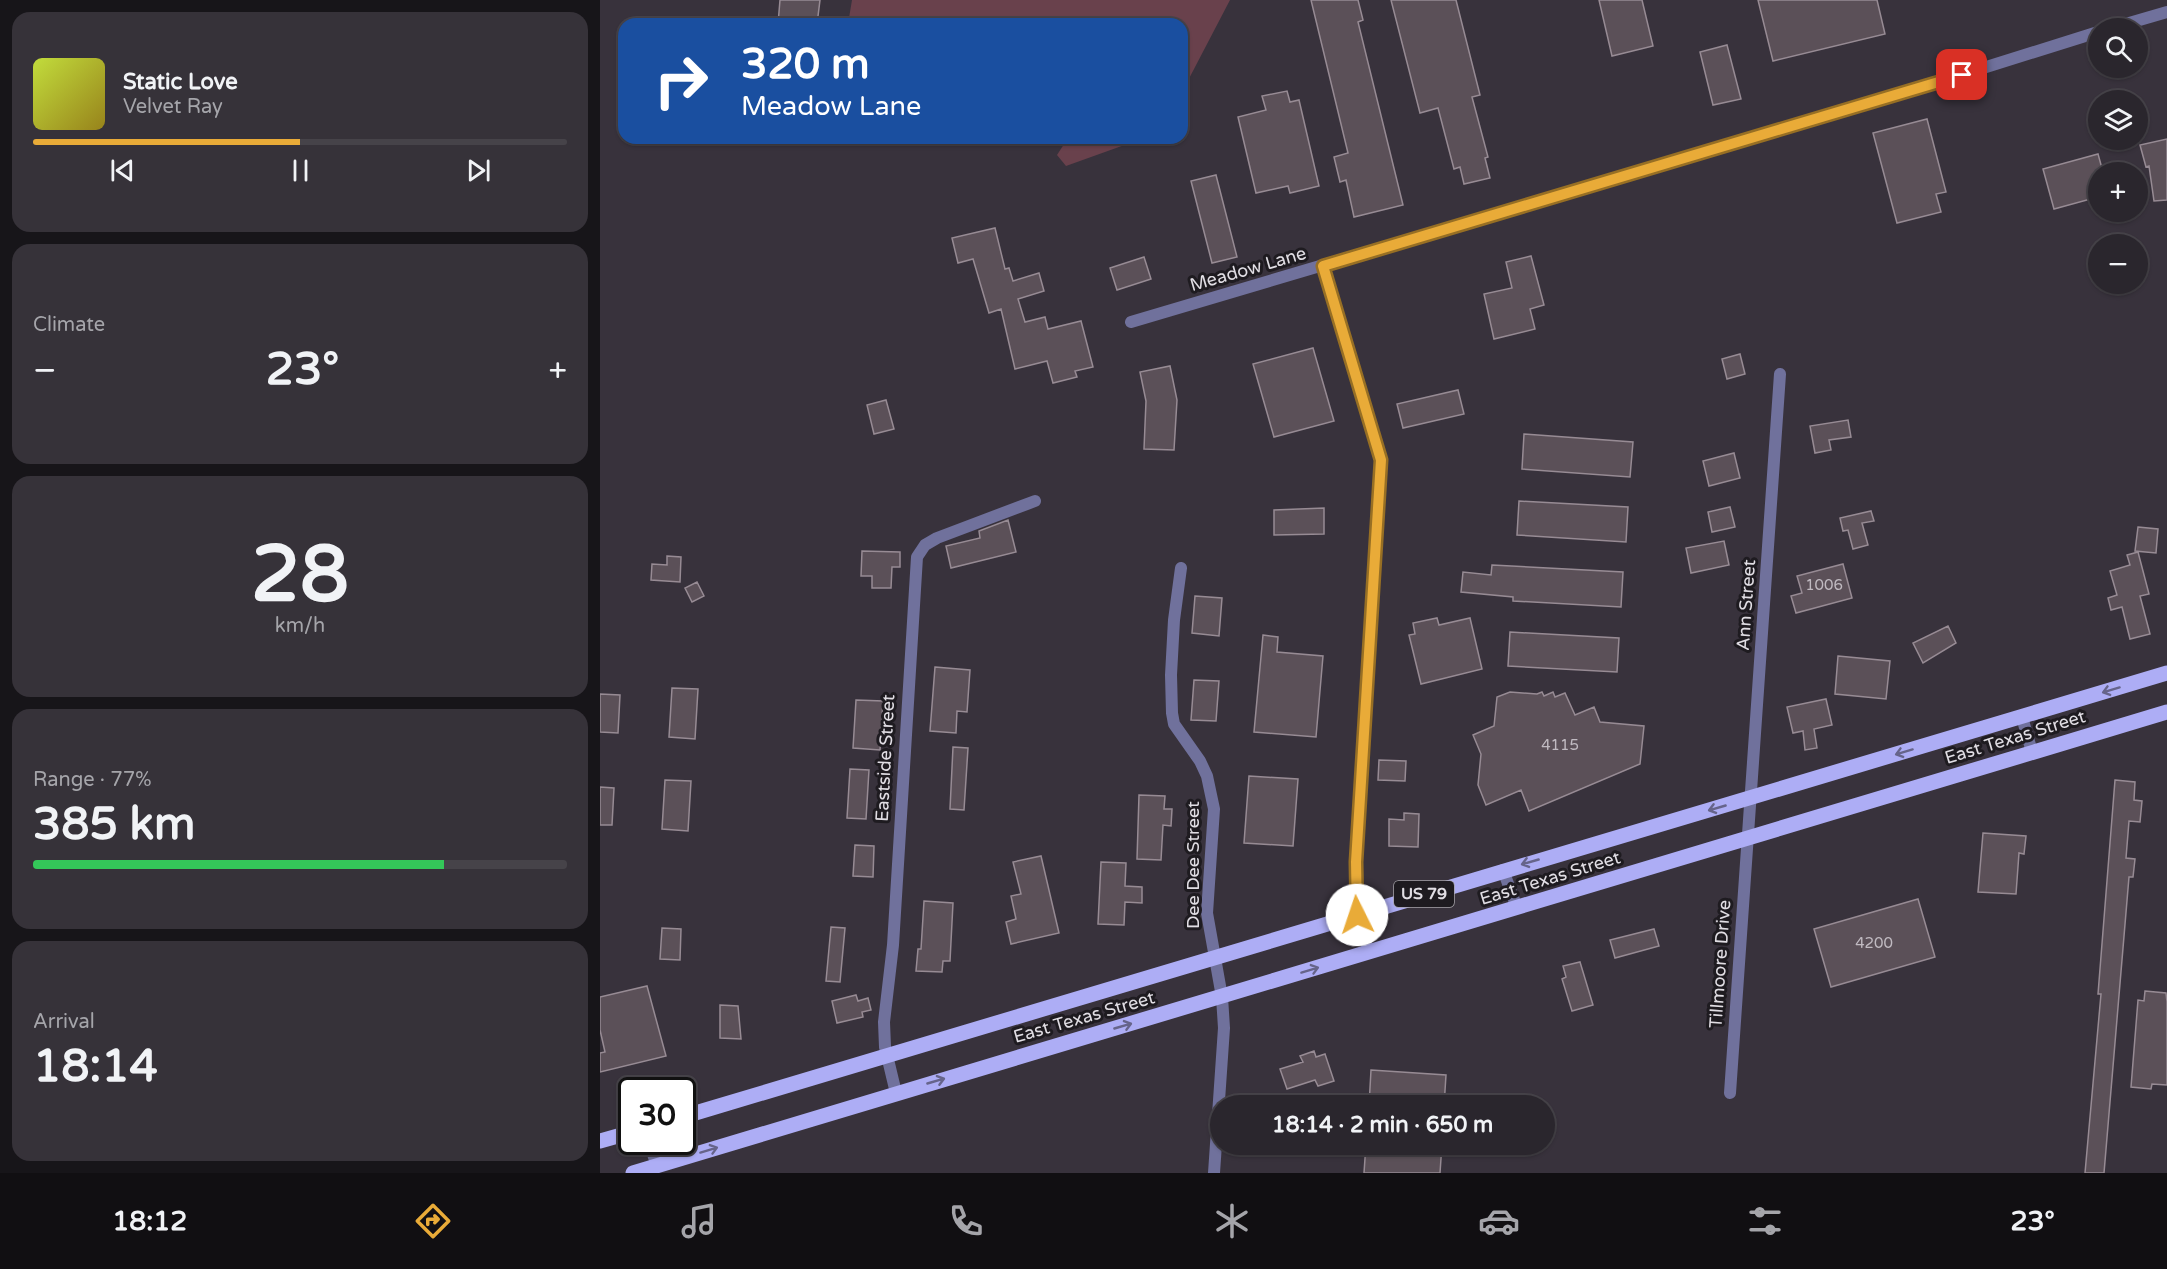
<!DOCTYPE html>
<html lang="en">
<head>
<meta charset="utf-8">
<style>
  :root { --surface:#2a262d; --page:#363239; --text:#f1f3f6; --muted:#a5a5aa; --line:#464349; --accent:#e9ab38 }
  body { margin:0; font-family:"Varela Round",sans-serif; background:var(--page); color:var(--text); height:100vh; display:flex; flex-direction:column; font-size:22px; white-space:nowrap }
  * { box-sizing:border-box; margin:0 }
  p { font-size:20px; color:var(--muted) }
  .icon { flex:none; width:33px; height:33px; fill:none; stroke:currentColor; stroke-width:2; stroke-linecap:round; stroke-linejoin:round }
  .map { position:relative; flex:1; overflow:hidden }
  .panel { display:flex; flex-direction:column; gap:12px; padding:12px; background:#171519; width:600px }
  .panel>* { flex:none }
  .banner { position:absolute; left:18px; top:18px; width:570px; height:126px; border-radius:18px; box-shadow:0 2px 4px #0004,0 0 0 2px var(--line); background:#1a4fa0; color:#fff; overflow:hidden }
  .buttons { position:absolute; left:1488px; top:18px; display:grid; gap:12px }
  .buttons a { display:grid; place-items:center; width:60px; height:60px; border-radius:50%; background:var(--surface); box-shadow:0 2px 4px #0004,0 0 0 2px var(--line); font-size:30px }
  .speed { position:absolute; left:18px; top:1077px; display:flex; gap:12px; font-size:30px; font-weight:700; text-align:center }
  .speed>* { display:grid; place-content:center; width:78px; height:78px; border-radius:50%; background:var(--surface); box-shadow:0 2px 4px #0004,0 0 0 2px var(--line); line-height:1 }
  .speed .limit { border:3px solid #111; border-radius:9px; background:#fff; color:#111 }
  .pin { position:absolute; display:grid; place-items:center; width:51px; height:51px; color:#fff; margin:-26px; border-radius:12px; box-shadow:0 3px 9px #0006 }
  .me { position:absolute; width:66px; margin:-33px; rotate:356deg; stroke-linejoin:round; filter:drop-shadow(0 0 4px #0008) }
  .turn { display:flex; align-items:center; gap:21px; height:126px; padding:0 24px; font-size:27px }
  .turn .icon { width:78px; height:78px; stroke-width:2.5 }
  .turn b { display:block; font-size:42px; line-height:51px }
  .big { font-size:45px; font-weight:800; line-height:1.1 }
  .panel .card { flex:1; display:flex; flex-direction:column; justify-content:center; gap:9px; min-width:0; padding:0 21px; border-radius:18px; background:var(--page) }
  .panel .dial { align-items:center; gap:0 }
  .dial b { font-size:78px; line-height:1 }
  .song { display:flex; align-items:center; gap:18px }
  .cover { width:72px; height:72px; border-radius:9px; background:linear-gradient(135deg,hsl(70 70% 55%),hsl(50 70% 35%)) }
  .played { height:6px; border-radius:3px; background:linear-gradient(90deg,var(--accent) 50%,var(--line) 50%) }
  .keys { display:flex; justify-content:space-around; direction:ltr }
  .heat { display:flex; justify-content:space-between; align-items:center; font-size:33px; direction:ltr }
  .charge { height:9px; border-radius:4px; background:linear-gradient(90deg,#34c759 77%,var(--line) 0) }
  .trip { position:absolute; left:610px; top:1095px; width:345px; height:60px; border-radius:30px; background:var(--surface); box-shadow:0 2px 4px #0004,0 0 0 2px var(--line); font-weight:800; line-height:60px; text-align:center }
  .menu { display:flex; height:96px; justify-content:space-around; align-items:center; background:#110f12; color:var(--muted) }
  .menu .icon { width:42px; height:42px }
  .menu .on { color:var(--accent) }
  .menu b { font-size:27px; color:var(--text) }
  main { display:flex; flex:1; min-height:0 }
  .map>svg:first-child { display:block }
  .green { fill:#69414c }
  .building { fill:#5b5058; stroke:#978b94; stroke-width:1.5 }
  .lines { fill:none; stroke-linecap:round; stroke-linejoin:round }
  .minor { stroke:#70719c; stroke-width:12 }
  .primary { stroke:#adadf5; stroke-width:15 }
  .oneway { stroke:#66648a }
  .route-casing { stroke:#976f24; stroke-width:15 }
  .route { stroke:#e9ab38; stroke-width:10 }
  .labels { text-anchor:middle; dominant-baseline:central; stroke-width:6; stroke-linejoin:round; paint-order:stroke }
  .number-label { font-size:15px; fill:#c0bac1 }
  .shield { fill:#1e1b20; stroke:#a6a4a9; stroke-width:1.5 }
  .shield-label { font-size:16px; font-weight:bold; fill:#e1dee4 }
  .street-label { font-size:18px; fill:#e1dee4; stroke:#1e1b20 }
</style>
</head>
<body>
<main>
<section class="panel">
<div class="card">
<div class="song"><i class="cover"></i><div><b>Static Love</b><p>Velvet Ray</p></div></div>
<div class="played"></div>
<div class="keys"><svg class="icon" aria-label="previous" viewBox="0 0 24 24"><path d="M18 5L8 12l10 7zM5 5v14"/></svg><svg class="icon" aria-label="pause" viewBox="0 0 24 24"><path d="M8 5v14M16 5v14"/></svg><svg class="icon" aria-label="next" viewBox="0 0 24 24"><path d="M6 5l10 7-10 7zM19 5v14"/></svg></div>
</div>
<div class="card"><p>Climate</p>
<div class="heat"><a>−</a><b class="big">23°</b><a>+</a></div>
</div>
<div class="card dial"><b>28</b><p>km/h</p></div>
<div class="card"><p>Range · 77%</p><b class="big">385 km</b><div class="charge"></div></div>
<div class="card"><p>Arrival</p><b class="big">18:14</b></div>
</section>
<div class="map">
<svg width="1567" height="1173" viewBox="0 0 1567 1173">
  <rect width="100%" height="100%" fill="#38323c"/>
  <path class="green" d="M252,0H630L582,92V24H567L568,17L501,18L489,24H248Z
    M468,138H544L466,166L457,155Z"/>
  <path class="building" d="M180,0H220L217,24H178Z
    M711,0H758L763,20L758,22L803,205L754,217L746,180L740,182L734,157L748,153Z
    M791,0H856L880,95L872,97L888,157L885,158L890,178L864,184L860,167L854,169L838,108L820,113Z
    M999,0H1042L1053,46L1012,56Z
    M1158,0H1277L1285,34L1173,61Z
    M1127,45L1141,99L1113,105L1100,52Z
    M687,91L690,102L699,100L719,186L690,193L688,186L656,193L638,117L666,110L662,96Z
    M1327,119L1346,192L1336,194L1341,212L1297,223L1273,133Z
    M1567,139V200L1554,201L1549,166L1546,167L1540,145Z
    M1498,154L1503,172H1498V197L1454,209L1443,169Z
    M616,175L637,257L612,263L591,181Z
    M395,228L405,269L409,268L413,281L439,273L444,291L418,299L425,322L445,317L448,329L481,321L493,367L475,371L477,377L453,383L447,361L415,369L401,309L389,313L373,259L358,263L352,238Z
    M931,256L944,305L930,309L935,329L894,339L884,294L912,288L906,262Z
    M544,257L551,279L517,290L510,268Z
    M713,348L734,421L674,437L653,364Z
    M1140,354L1145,374L1127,379L1122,359Z
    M570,366L577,400L574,450L544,449L546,401L540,372Z
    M858,390L864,414L803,428L797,404Z
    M286,400L294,429L274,434L267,405Z
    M1248,420L1251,437L1229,440L1231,450L1215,453L1210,426Z
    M924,434L1033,442L1030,477L922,469Z
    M1134,453L1140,478L1109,486L1103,461Z
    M919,501L1028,507L1026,542L917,535Z
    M1130,507L1135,527L1112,532L1108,512Z
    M724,508V534L674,535V510Z
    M1271,511L1274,521L1262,523L1268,545L1253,549L1248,530L1243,531L1240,518Z
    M408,520L416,552L351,568L346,546L380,538L379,531Z
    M1538,527L1558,529L1556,553L1535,551Z
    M1124,541L1129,565L1091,573L1086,548Z
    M262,551L300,552V567H292L291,588H272V576H261Z
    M1538,552L1549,594L1540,596L1550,634L1530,639L1522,607L1511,610L1508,598L1517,595L1510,571L1530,565L1527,555Z
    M67,556L81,557L80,582L51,580L52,564L67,565Z
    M1243,564L1252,598L1196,613L1191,596L1202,593L1197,576Z
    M892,565L1023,572L1021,607L913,601V597L861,592L863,572L891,575Z
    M97,582L104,596L92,602L85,588Z
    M595,596L622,598L619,636L592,633Z
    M837,618L839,625L870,618L882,669L821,684L809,635L815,634L813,623Z
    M1348,626L1356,643L1323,663L1313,643Z
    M910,632L1019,638L1017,672L908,666Z
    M663,635L678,637L677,652L723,656L716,737L654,732Z
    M1238,656L1290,661L1286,699L1235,694Z
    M335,667L370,670L367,712L357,711L356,733L330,731Z
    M594,680L619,681L616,721L591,720Z
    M72,688L98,689L95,739L69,737Z
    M910,692L937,694L942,692L944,696L953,692L955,697L965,693L975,715L994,707L1000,722L1044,726L1040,764L929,811L921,790L886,805L878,785L881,754L873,735L894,726L897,697Z
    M0,694L20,695L18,733L0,732Z
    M1226,699L1232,725L1214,729L1217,748L1205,750L1203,731L1193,733L1187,707Z
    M256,700L283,701L280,750L253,748Z
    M353,747L368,748L364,810L350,809Z
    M779,760L806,761L805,781L778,780Z
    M250,769L269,770L266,819L247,818Z
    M649,776L698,779L693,846L644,843Z
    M65,780L91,781L88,831L62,829Z
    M1515,780L1535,782L1534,800L1542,801L1540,822L1529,821L1526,858L1535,859L1533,877H1529L1504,1173H1485L1501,994H1498Z
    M0,787L14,788L12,825H0Z
    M539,795L565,796L564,809H572L571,826L563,825L561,860L537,859Z
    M804,813L819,814L818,847L789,846V819L804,820Z
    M1383,833L1426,836L1424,854L1419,853L1416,894L1378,892Z
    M255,845L274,846L273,877L253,876Z
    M441,856L459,933L411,944L406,922L416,919L411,896L421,894L413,862Z
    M501,862L526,863L525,886L542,887V903L525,902L524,925L498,924Z
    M1318,899L1335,957L1231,987L1214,929Z
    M324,901L353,903L350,961H343L342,972L316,971L318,949H321Z
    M231,927L245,928L240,982L226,981Z
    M62,928L81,929L80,960L60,959Z
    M1054,929L1059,946L1015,958L1010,940Z
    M980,962L993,1005L972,1011L962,979L966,977L963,966Z
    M47,986L66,1056L0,1072V1053L5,1052L0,1030V997Z
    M1545,991L1566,993L1567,1002V1085L1552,1084L1551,1089L1531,1087L1538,1000L1544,1001Z
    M256,995L258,1001L268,998L271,1010L262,1012L263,1017L237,1023L232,1001Z
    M120,1005L138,1006L141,1039L120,1038Z
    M714,1051L716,1057L725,1054L734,1081L718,1086L715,1080L687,1089L680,1069L703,1062L700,1056Z
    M771,1070L846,1075L844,1106H769Z
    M766,1144H842L840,1173H764Z"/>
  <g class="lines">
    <path class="minor" d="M1512,28L1567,12
      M723,266L781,460L756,862L757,915L769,952
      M531,322L1294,96L1498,32
      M581,568L574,620L571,675L572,713L574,724L600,761L607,776L614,809L607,913L622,997L624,1028L614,1173
      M1422,717L1432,752
      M903,870L917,908
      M296,1093L285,1047L284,1022L293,945L317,557L325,545L337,538L435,501
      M1130,1093L1180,374
      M49,1142L57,1166"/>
    <path class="primary" d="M82,1117L1567,673
      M0,1141L32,1132
      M33,1173L1567,712"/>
  </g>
  <defs><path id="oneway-shaft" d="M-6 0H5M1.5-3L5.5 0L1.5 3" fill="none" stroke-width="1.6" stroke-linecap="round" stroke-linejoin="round" transform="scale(1.5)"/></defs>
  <g class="oneway">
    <use href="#oneway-shaft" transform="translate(1511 690) rotate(163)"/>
    <use href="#oneway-shaft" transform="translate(1304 752) rotate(163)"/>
    <use href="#oneway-shaft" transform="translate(1117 808) rotate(164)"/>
    <use href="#oneway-shaft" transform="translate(930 862) rotate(164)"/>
    <use href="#oneway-shaft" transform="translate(710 970) rotate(-17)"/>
    <use href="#oneway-shaft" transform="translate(523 1026) rotate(-16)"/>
    <use href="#oneway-shaft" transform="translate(336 1081) rotate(-16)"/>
    <use href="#oneway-shaft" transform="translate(109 1150) rotate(-17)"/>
  </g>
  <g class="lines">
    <g class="route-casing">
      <path id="route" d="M757,915L756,862L781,460L723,266L1362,75"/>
    </g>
    <use href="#route" class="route"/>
  </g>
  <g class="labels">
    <g class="number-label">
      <text x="1224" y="585">1006</text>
      <text x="960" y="745">4115</text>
      <text x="1274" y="943">4200</text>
    </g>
    <rect class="shield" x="794" y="881" width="60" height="26" rx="4.5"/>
    <g class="shield-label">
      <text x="824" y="894">US 79</text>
    </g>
    <g class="street-label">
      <text transform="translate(648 269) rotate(-16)">Meadow Lane</text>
      <text transform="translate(1146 605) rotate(-86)">Ann Street</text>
      <text transform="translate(1415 737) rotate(-17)">East Texas Street</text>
      <text transform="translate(285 758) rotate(-87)">Eastside Street</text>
      <text transform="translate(593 865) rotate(-90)">Dee Dee Street</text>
      <text transform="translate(950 878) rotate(-17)">East Texas Street</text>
      <text transform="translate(1120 964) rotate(-86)">Tillmoore Drive</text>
      <text transform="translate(484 1017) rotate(-16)">East Texas Street</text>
    </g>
  </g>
</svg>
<div class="buttons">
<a><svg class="icon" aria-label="search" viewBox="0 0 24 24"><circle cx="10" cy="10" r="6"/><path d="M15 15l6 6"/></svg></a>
<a><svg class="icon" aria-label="layers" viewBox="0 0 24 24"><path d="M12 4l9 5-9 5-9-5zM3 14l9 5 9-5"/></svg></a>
<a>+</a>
<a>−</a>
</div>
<div class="speed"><div class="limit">30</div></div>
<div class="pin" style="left:1362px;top:75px;background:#d93025"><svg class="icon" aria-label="arrive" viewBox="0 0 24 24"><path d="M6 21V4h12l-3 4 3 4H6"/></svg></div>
<svg class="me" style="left:757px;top:915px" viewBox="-20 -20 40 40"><circle r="19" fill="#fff"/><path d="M0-13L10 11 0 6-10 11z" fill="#e9ab38"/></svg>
<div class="trip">18:14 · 2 min · 650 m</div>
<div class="banner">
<div class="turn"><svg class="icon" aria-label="right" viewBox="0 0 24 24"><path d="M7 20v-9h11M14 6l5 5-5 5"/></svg><div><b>320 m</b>Meadow Lane</div></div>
</div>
</div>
</main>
<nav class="menu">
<b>18:12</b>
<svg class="icon on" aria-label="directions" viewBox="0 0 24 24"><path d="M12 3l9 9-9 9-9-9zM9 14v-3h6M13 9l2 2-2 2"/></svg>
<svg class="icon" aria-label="music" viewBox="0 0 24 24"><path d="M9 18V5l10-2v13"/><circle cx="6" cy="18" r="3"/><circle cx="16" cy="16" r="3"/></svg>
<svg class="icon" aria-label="phone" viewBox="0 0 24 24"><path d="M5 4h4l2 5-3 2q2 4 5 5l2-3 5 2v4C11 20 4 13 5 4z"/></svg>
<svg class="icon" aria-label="climate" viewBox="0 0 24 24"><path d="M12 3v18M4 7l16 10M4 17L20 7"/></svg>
<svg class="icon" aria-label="car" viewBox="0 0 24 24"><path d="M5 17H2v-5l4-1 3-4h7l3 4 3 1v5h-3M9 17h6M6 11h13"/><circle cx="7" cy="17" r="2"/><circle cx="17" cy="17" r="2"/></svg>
<svg class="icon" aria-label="filters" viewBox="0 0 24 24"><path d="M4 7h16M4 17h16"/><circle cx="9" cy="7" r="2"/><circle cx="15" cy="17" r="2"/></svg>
<b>23°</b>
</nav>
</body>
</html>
